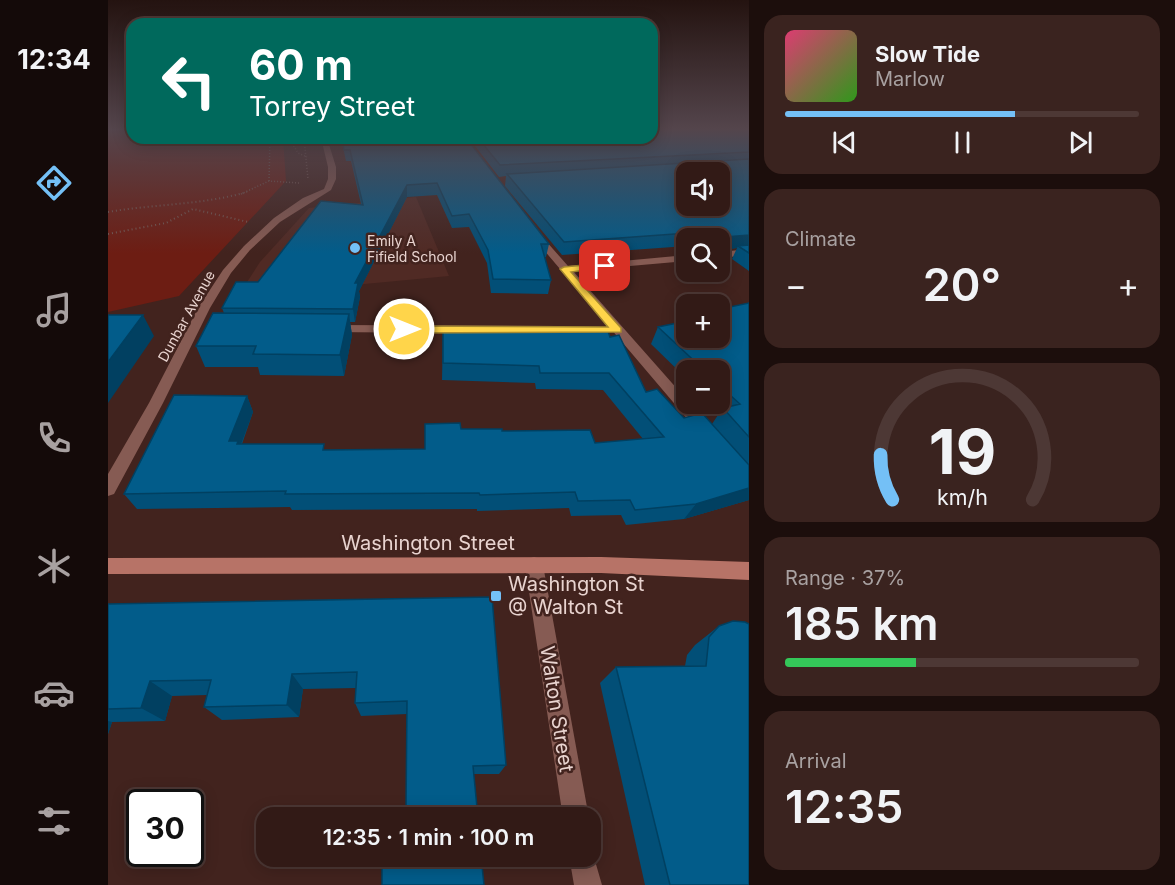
<!DOCTYPE html>
<html lang="en">
<head>
<meta charset="utf-8">
<style>
  :root { --surface:#321a16; --page:#3a231f; --text:#f1f3f6; --muted:#a8a1a1; --line:#4d3835; --accent:#74c0f6 }
  body { margin:0; font-family:Inter,sans-serif; background:var(--page); color:var(--text); height:100vh; display:flex; flex-direction:column; font-size:22px; white-space:nowrap }
  * { box-sizing:border-box; margin:0 }
  p { font-size:20px; color:var(--muted) }
  .icon { flex:none; width:33px; height:33px; fill:none; stroke:currentColor; stroke-width:2; stroke-linecap:round; stroke-linejoin:round }
  .map { position:relative; flex:1; overflow:hidden }
  .details { display:flex; flex-direction:column; gap:15px; padding:15px; background:#1c0e0c; width:426px }
  .details>* { flex:none }
  .guide { position:absolute; left:18px; top:18px; width:532px; height:126px; border-radius:18px; box-shadow:0 3px 15px #0003,0 0 0 2px var(--line); background:#00695c; color:#fff; overflow:hidden }
  .tools { position:absolute; left:568px; top:162px; display:grid; gap:12px }
  .tools a { display:grid; place-items:center; width:54px; height:54px; border-radius:12px; background:var(--surface); box-shadow:0 3px 15px #0003,0 0 0 2px var(--line); font-size:30px }
  .speed { position:absolute; left:18px; top:789px; display:flex; gap:12px; font-size:30px; font-weight:700; text-align:center }
  .speed>* { display:grid; place-content:center; width:78px; height:78px; border-radius:50%; background:var(--surface); box-shadow:0 3px 15px #0003,0 0 0 2px var(--line); line-height:1 }
  .speed .limit { border:3px solid #111; border-radius:9px; background:#fff; color:#111 }
  .pin { position:absolute; display:grid; place-items:center; width:51px; height:51px; color:#fff; margin:-26px; border-radius:12px; box-shadow:0 3px 9px #0006 }
  .me { position:absolute; width:66px; margin:-33px; rotate:90deg; stroke-linejoin:round; filter:drop-shadow(0 0 4px #0008) }
  .turn { display:flex; align-items:center; gap:21px; height:126px; padding:0 24px; font-size:27px }
  .turn .icon { width:78px; height:78px; stroke-width:2.5 }
  .turn b { display:block; font-size:42px; line-height:51px }
  .big { font-size:45px; font-weight:600; line-height:1.1 }
  .details .widget { flex:1; display:flex; flex-direction:column; justify-content:center; gap:9px; min-width:0; padding:0 21px; border-radius:18px; background:var(--page) }
  .details .dial { align-items:center; gap:0 }
  .dial svg { height:156px; overflow:visible; fill:none; stroke:var(--line); stroke-width:7; stroke-linecap:round; text-anchor:middle }
  .dial text { fill:var(--text); stroke:none }
  .song { display:flex; align-items:center; gap:18px }
  .cover { width:72px; height:72px; border-radius:9px; background:linear-gradient(135deg,hsl(340 70% 55%),hsl(110 70% 35%)) }
  .played { height:6px; border-radius:3px; background:linear-gradient(90deg,var(--accent) 65%,var(--line) 65%) }
  .keys { display:flex; justify-content:space-around; direction:ltr }
  .heat { display:flex; justify-content:space-between; align-items:center; font-size:33px; direction:ltr }
  .charge { height:9px; border-radius:4px; background:linear-gradient(90deg,#34c759 37%,var(--line) 0) }
  .trip { position:absolute; left:148px; top:807px; width:345px; height:60px; border-radius:18px; background:var(--surface); box-shadow:0 3px 15px #0003,0 0 0 2px var(--line); font-weight:600; line-height:60px; text-align:center }
  main { display:flex; flex:1; min-height:0 }
  .tabs { display:flex; flex-direction:column; width:108px; justify-content:space-around; align-items:center; background:#140a09; color:var(--muted) }
  .tabs .icon { width:42px; height:42px }
  .tabs .active { color:var(--accent) }
  .tabs b { font-size:27px; color:var(--text) }
  .map>svg:first-child { display:block }
  .built { fill:#502a24 }
  .green { fill:#6d1d13 }
  .lines { fill:none; stroke-linecap:round; stroke-linejoin:round }
  .path-far1 { stroke:#755954; stroke-width:1.5; stroke-dasharray:1 2; stroke-linecap:butt }
  .path { stroke:#755954; stroke-width:2; stroke-dasharray:1 3; stroke-linecap:butt }
  .street { fill:#865b53; fill-rule:evenodd }
  .secondary { fill:#b77367; fill-rule:evenodd }
  .wall { fill:#024f77 }
  .shaded-wall { fill:#014061 }
  .building { fill:#025c8a; stroke:#014061; stroke-width:1.5; fill-rule:evenodd }
  .route { fill:#ffd54a; stroke:#a68a30; stroke-width:1.5 }
  .poi-dot { fill:#74c0f6; stroke:#42231e; stroke-width:2 }
  .labels { text-anchor:middle; dominant-baseline:central; stroke-width:5; stroke-linejoin:round; paint-order:stroke }
  .far-poi-label { font-size:14px; fill:#e9d4d0; stroke:#42231e; text-anchor:start }
  .far-street-label { font-size:14px; fill:#e9d4d0; stroke:#42231e }
  .near-street-label { font-size:20px; fill:#e9d4d0; stroke:#42231e }
  .near-poi-label { font-size:20px; fill:#e9d4d0; stroke:#42231e; text-anchor:start }
</style>
</head>
<body>
<main>
<nav class="tabs">
<b>12:34</b>
<svg class="icon active" aria-label="directions" viewBox="0 0 24 24"><path d="M12 3l9 9-9 9-9-9zM9 14v-3h6M13 9l2 2-2 2"/></svg>
<svg class="icon" aria-label="music" viewBox="0 0 24 24"><path d="M9 18V5l10-2v13"/><circle cx="6" cy="18" r="3"/><circle cx="16" cy="16" r="3"/></svg>
<svg class="icon" aria-label="phone" viewBox="0 0 24 24"><path d="M5 4h4l2 5-3 2q2 4 5 5l2-3 5 2v4C11 20 4 13 5 4z"/></svg>
<svg class="icon" aria-label="climate" viewBox="0 0 24 24"><path d="M12 3v18M4 7l16 10M4 17L20 7"/></svg>
<svg class="icon" aria-label="car" viewBox="0 0 24 24"><path d="M5 17H2v-5l4-1 3-4h7l3 4 3 1v5h-3M9 17h6M6 11h13"/><circle cx="7" cy="17" r="2"/><circle cx="17" cy="17" r="2"/></svg>
<svg class="icon" aria-label="filters" viewBox="0 0 24 24"><path d="M4 7h16M4 17h16"/><circle cx="9" cy="7" r="2"/><circle cx="15" cy="17" r="2"/></svg>
</nav>
<div class="map">
<svg width="641" height="885" viewBox="0 0 641 885">
  <rect width="100%" height="100%" fill="#42231e"/>
  <path class="built" d="M308,197L341,276L130,296L152,262L201,208Z"/>
  <path class="green" d="M0,129H24V138H175L178,181L71,296L0,312Z"/>
  <g class="lines">
    <path class="path-far1" d="M181,138L190,153L199,157
      M196,138L200,179
      M163,140L180,138
      M161,181L162,138
      M133,194L161,181L191,183"/>
    <path class="path" d="M0,212C46,204 94,205 139,192
      M0,234L58,223L85,209L140,222"/>
    <path class="street" d="M213,138H219L228,167V179L223,190L172,222L142,250L123,273L102,308L55,403L6,494L0,496V474L41,403L90,308L115,270L136,246L166,218L195,198L216,189L220,179V167Z
      M424,232H430L460,266L579,255V261L465,271L579,400V404H582L603,427L605,431L603,435H593L424,236Z
      M641,249V255L612,258V252Z
      M224,325L455,326L461,330L455,334L220,332L218,329Z
      M426,557L432,559L435,565L481,818H455L417,565L420,559Z
      M483,847L494,885H466L461,856H483Z"/>
    <path class="secondary" d="M493,557L641,562V580L493,573L0,574V558Z"/>
  </g>
  <path class="wall" d="M641,129V271L624,259L629,248L612,250V238H579V246L454,255L397,186L398,176L391,177L361,138H544Z
    M233,138H358L441,244L438,257H436L443,280L440,294L383,293L379,263L361,227L344,228L329,195L299,197L251,291L252,297L247,322H242L244,335L236,376L152,375L150,367H97L88,346L116,313L114,308L150,282L253,204L243,161H238Z
    M641,303V500L576,519L518,525L513,515L463,516L461,508L369,511V509L184,510L182,507L29,509L16,494L139,396L145,412L134,444L217,450L317,449L353,429L394,431L487,443L535,439L495,390L428,389L427,383L334,380L335,329L436,331L437,328L502,337L538,392L576,418L604,424L612,412L603,404H612V370H579V379L543,344L550,327L579,338Z
    M384,597L398,765L391,774H366L298,810L299,714L253,716L247,703L248,688L195,689L191,717L114,720L96,707L99,695L64,696L57,721L4,722L0,734V604Z
    M611,626L641,885H537L492,683L508,667L577,666L579,655L587,645Z"/>
  <path class="shaded-wall" d="M299,185V197L251,291L252,297L247,322L245,309L247,283Z
    M641,235V247L630,246L629,248L612,250L617,237Z
    M241,314L244,335L236,376L232,355Z
    M35,315L46,336L0,403V362Z
    M139,396L145,412L132,447L121,441Z
    M641,488V500L576,519L588,504Z
    M184,674L195,689L191,717L179,705Z
    M42,681L64,696L57,721L33,708Z
    M0,721L4,722L0,734Z"/>
  <path class="building" d="M544,129H641V152L392,165L370,138H544Z
    M234,138H358L441,244H433L443,280L385,279L380,250L361,214L344,216L329,183L299,185L247,283H250L245,309L114,308L128,282H150L213,201L255,205L242,150H236Z
    M641,159V235L617,237L608,231L456,242L399,174ZM579,172H612V206H579Z
    M641,245V253L630,246Z
    M641,303V437L615,408L632,404L612,386V370H596L550,327L579,321V338H612V309Z
    M105,313L241,314L232,355L145,354L148,346H88Z
    M0,315H35L0,362Z
    M437,328H499L502,337L511,335L538,392L549,389L576,418L594,413L641,465V488L588,504L527,510L522,500L470,501L467,492L372,495L371,493L177,494L178,491L16,494L66,395L139,396L121,441H130L129,444H216L215,450L317,449V424L352,423L353,429H394V431L482,430L487,443L556,437L501,373H432L431,366L335,363V329L437,331Z
    M384,597L398,765L365,766L370,818H275V811L298,810L299,701L247,703L249,672L184,674L179,705L96,707L103,680L42,681L33,708L0,709V604Z
    M625,621L637,622L641,624V885H562L508,667L598,666L601,637L611,626Z
    M274,856H373L376,885H274Z"/>
  <linearGradient id="sky" x2="0" y2="1"><stop stop-color="#241310"/><stop offset="0.51" stop-color="#54454c"/><stop offset="1" stop-color="#54454c" stop-opacity="0"/></linearGradient>
  <rect width="641" height="253" fill="url(#sky)"/>
  <path class="route" d="M497,263L501,264V267L463,272L513,328V332L296,333L291,329L296,326L500,327L452,269L456,267Z"/>
  <g class="poi-dot">
    <circle cx="247" cy="248" r="6"/>
    <rect x="382" y="590" width="12" height="12" rx="3"/>
  </g>
  <g class="labels">
    <g class="far-poi-label">
      <text x="259" y="240">Emily A<tspan x="259" dy="16">Fifield School</tspan></text>
    </g>
    <g class="far-street-label">
      <text transform="translate(78 316) rotate(-61)">Dunbar Avenue</text>
    </g>
    <g class="near-street-label">
      <text x="320" y="543">Washington Street</text>
      <text transform="translate(449 709) rotate(81)">Walton Street</text>
    </g>
    <g class="near-poi-label">
      <text x="400" y="584">Washington St<tspan x="400" dy="23">@ Walton St</tspan></text>
    </g>
  </g>
</svg>
<div class="tools">
<a><svg class="icon" aria-label="sound" viewBox="0 0 24 24"><path d="M4 9h4l5-4v14l-5-4H4zM17 9q2 3 0 6"/></svg></a>
<a><svg class="icon" aria-label="search" viewBox="0 0 24 24"><circle cx="10" cy="10" r="6"/><path d="M15 15l6 6"/></svg></a>
<a>+</a>
<a>−</a>
</div>
<div class="speed"><div class="limit">30</div></div>
<div class="pin" style="left:497px;top:266px;background:#d93025"><svg class="icon" aria-label="arrive" viewBox="0 0 24 24"><path d="M6 21V4h12l-3 4 3 4H6"/></svg></div>
<svg class="me" style="left:296px;top:329px" viewBox="-20 -20 40 40"><circle r="17" fill="#ffd54a" stroke="#fff" stroke-width="3"/><path d="M0-11L8 9 0 5-8 9z" fill="#fff"/></svg>
<div class="trip">12:35 · 1 min · 100 m</div>
<div class="guide">
<div class="turn"><svg class="icon" aria-label="left" viewBox="0 0 24 24"><path d="M17 20v-9H6M10 6l-5 5 5 5"/></svg><div><b>60 m</b>Torrey Street</div></div>
</div>
</div>
<section class="details">
<div class="widget">
<div class="song"><i class="cover"></i><div><b>Slow Tide</b><p>Marlow</p></div></div>
<div class="played"></div>
<div class="keys"><svg class="icon" aria-label="previous" viewBox="0 0 24 24"><path d="M18 5L8 12l10 7zM5 5v14"/></svg><svg class="icon" aria-label="pause" viewBox="0 0 24 24"><path d="M8 5v14M16 5v14"/></svg><svg class="icon" aria-label="next" viewBox="0 0 24 24"><path d="M6 5l10 7-10 7zM19 5v14"/></svg></div>
</div>
<div class="widget"><p>Climate</p>
<div class="heat"><a>−</a><b class="big">20°</b><a>+</a></div>
</div>
<div class="widget dial"><svg viewBox="0 0 100 80">
<path d="M14 69A42 42 0 1 1 86 69"/>
<path d="M14 69A42 42 0 0 1 8 46" stroke="#74c0f6"/>
<text x="50" y="56" font-size="32" font-weight="700">19</text>
<text x="50" y="72" font-size="11">km/h</text>
</svg></div>
<div class="widget"><p>Range · 37%</p><b class="big">185 km</b><div class="charge"></div></div>
<div class="widget"><p>Arrival</p><b class="big">12:35</b></div>
</section>
</main>
</body>
</html>
